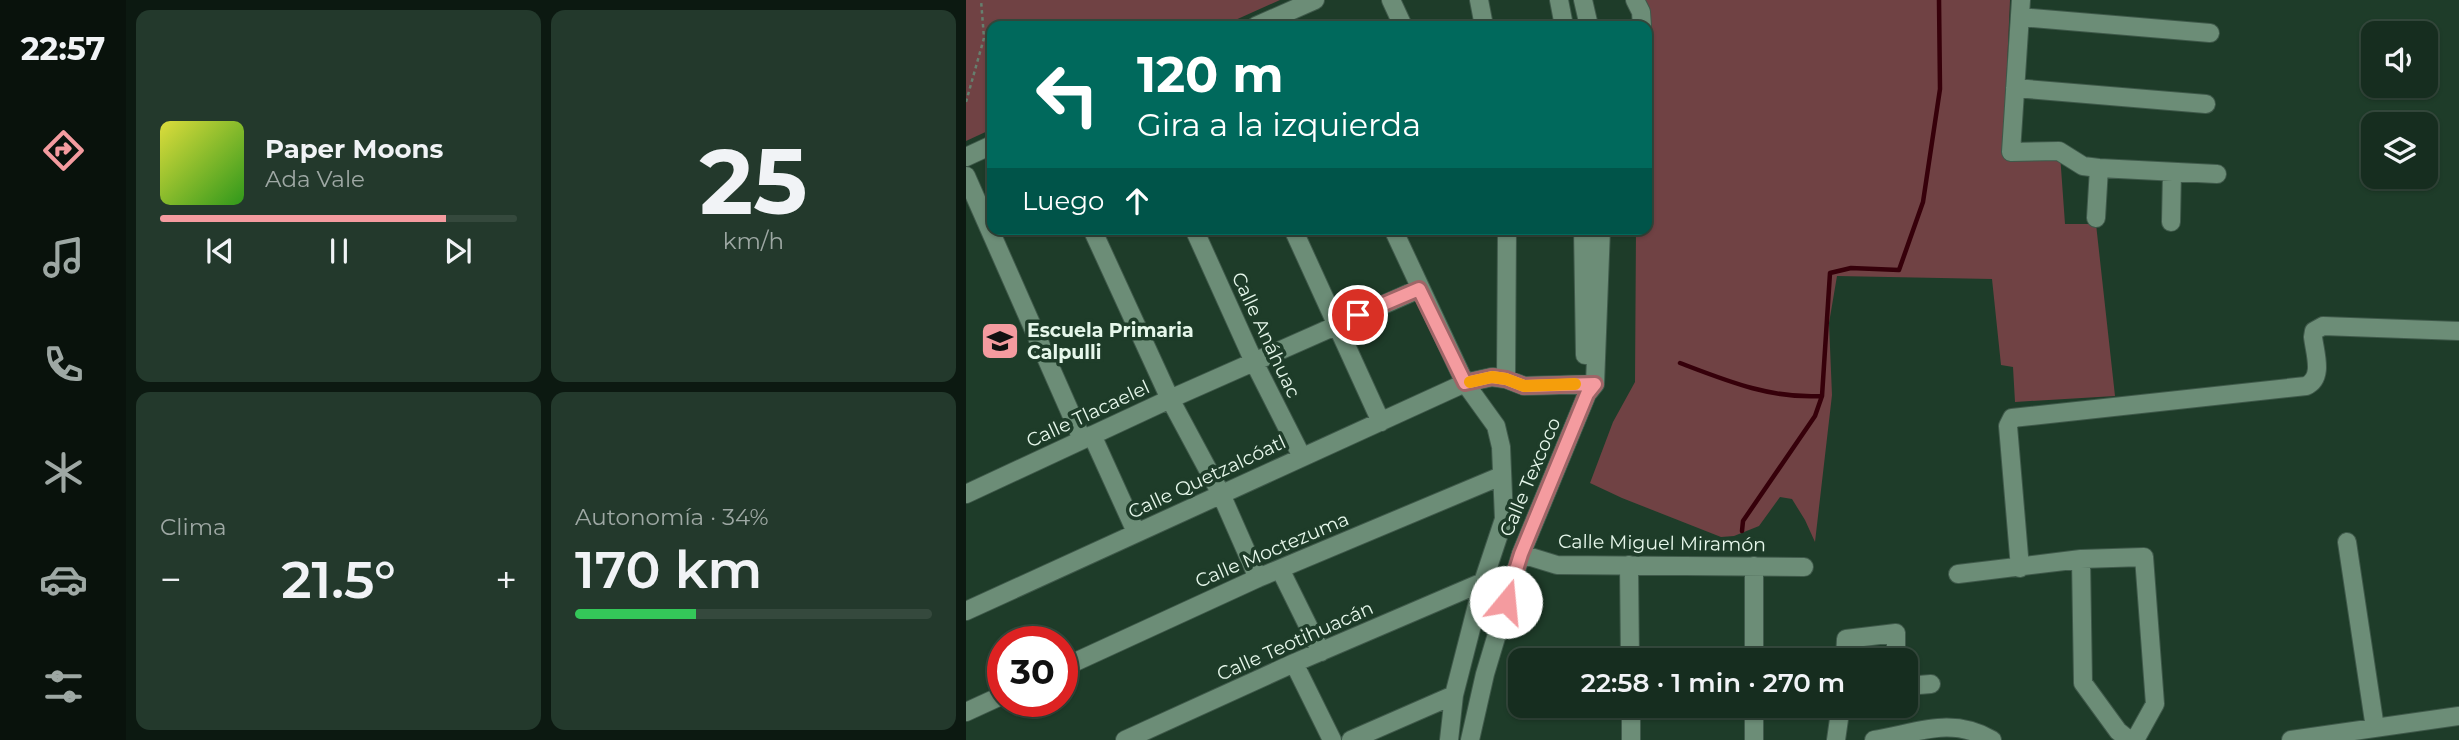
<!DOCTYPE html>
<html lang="es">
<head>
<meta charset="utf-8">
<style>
  :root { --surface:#162d1f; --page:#23392c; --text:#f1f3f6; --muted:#9ea8a4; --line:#35493d; --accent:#f49b9f }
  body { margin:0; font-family:Montserrat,sans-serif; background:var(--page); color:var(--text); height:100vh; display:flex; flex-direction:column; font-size:26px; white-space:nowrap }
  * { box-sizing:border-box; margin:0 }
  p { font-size:23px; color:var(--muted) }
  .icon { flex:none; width:38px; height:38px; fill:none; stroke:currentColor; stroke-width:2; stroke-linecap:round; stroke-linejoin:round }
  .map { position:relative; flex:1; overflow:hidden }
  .side { display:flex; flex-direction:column; gap:10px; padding:10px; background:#0c1911; width:840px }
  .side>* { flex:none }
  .banner { position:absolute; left:21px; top:21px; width:665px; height:214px; border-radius:14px; box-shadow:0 2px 5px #0004,0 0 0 2px var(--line); background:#00695c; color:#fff; overflow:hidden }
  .tools { position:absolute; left:1395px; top:21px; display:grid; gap:14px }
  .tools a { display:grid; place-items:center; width:77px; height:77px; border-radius:14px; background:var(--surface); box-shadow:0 2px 5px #0004,0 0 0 2px var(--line); font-size:35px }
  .speed { position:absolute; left:21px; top:626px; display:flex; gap:14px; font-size:35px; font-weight:700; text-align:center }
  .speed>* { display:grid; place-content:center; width:91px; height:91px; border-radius:50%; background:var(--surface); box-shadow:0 2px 5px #0004,0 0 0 2px var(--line); line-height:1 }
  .speed .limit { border:10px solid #d22; background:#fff; color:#111 }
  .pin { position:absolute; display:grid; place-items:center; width:60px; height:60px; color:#fff; margin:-30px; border:4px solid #fff; border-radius:50%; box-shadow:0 2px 7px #0007 }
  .me { position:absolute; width:77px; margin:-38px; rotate:17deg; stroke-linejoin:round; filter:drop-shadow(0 0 5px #0008) }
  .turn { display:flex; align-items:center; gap:24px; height:147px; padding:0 35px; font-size:32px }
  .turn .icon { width:91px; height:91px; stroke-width:2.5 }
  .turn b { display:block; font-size:49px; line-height:60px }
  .then { display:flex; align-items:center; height:66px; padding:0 35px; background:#0003; gap:14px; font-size:26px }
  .big { font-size:52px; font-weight:600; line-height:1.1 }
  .side .card { flex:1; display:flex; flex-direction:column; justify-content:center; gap:10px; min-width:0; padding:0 24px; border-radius:14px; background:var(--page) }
  .side .dial { align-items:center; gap:0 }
  .dial b { font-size:91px; line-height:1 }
  .song { display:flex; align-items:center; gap:21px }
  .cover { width:84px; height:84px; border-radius:10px; background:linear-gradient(135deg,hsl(60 70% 55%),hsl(110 70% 35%)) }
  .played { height:7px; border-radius:4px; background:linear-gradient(90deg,var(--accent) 80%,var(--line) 80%) }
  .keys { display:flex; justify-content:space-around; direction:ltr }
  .heat { display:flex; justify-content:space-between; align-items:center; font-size:38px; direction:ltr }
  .charge { height:10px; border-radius:5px; background:linear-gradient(90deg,#34c759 34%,var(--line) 0) }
  .side .tiles { flex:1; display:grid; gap:10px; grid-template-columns:repeat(2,1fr) }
  .trip { position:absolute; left:542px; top:648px; width:410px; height:70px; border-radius:14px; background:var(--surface); box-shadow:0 2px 5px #0004,0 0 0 2px var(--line); font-weight:600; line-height:70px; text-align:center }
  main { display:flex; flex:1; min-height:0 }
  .tab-bar { display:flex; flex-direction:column; width:126px; justify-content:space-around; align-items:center; background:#09120c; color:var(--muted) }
  .tab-bar .icon { width:49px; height:49px }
  .tab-bar .active { color:var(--accent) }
  .tab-bar b { font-size:32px; color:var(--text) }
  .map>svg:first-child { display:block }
  .green { fill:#704244 }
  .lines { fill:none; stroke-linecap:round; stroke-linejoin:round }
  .stream { stroke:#36000a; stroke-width:4.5 }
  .minor-casing { stroke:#3f594a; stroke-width:20 }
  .path { stroke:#667f6e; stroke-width:2.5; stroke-dasharray:3.5 3.5; stroke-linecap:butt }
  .minor { stroke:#6c8d77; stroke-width:18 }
  .route-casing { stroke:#9f6567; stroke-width:18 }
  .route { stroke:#f49b9f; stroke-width:12 }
  .slow { stroke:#f59e0b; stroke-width:12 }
  .labels { text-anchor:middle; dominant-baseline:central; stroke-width:7; stroke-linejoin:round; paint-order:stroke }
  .poi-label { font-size:19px; font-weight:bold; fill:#e6f7eb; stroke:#1e3c29; text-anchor:start }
  .street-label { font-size:19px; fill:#e6f7eb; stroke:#1e3c29 }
</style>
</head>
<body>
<main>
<nav class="tab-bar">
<b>22:57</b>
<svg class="icon active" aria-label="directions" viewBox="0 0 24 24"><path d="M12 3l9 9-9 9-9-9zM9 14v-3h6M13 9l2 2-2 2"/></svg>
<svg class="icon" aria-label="music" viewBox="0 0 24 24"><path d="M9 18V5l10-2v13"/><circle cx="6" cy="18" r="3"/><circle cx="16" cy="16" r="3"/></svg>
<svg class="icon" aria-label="phone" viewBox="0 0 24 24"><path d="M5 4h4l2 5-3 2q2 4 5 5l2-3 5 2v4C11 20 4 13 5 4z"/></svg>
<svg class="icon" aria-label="climate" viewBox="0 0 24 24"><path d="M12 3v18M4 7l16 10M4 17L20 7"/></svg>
<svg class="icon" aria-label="car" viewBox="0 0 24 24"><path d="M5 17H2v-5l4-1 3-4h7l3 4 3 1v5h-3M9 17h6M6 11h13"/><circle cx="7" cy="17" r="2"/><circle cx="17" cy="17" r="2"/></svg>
<svg class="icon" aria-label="filters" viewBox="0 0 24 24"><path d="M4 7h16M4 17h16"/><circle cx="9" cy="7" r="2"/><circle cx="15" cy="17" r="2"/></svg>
</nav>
<section class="side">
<div class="tiles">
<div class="card">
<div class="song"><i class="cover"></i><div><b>Paper Moons</b><p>Ada Vale</p></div></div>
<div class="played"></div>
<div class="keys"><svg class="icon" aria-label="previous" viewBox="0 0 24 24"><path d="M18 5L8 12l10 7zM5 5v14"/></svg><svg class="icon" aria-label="pause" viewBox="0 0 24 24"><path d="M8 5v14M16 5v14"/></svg><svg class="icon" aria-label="next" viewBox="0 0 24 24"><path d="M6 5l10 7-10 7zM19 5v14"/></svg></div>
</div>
<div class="card dial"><b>25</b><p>km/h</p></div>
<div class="card"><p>Clima</p>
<div class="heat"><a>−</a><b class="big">21.5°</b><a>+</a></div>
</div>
<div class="card"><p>Autonomía · 34%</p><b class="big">170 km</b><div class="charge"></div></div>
</div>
</section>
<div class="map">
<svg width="1493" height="740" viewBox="0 0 1493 740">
  <rect width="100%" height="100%" fill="#1e3c29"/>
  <path class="green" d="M0,0H314L256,26H26V129L0,141Z
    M660,0H1044L1037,155L1094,154L1099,224H1130L1149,396L1049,402L1047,367L1035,365L1026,279L871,276L863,323L866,395L849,542L839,520L826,499L814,497L793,526L768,536L755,537L656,498L624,483L647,422L669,382L670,229H681V26L670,16Z"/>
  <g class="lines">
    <path class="stream" d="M714,363C761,381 805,399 856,396
      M776,531L777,521L849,416L856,396L864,273L885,268L933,270L957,202L974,89L973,0"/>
    <g class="minor-casing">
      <path id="minor" d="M425,0L437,26
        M513,0L518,26
        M593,0L598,26
        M617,0L623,26
        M669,0L675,12L676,26
        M1055,0L1045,152L1093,151L1117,166L1133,168L1251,174
        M1054,17L1244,33
        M290,26L349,0
        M1049,88L1240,104
        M0,157L26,145
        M0,176L116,439
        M1130,218L1133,168
        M1205,222L1206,172
        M126,229L204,399L255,494L292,578
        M228,229L288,362L336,457
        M327,229L415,422
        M427,229L499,383L530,426L535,447L538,519L517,582L488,695L483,740
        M541,229L540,379L558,386L629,384
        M617,229L619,355
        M126,435L170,532
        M0,494L204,399L453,289
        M1381,542L1409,728
        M555,554L591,565L838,567
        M1115,559L1117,683L1152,731L1163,740
        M663,565L664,660
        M788,566V660
        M1054,568L1042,426L1046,418L1340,386C1358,378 1349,354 1347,337L1348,331L1357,326L1493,331
        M314,569L355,652
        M992,574L1115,559L1178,557L1189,704L1169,740
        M0,611L499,383L526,377L540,379
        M879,660L880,639L930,633V660
        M328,663L366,740
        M96,668L292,578L535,476
        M940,686L965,684
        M665,705V740
        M788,705V740
        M0,712L37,695
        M159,740L328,663L517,582
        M385,740L488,695
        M504,740L519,674L555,554L621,394L629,384L635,229
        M870,740L875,705
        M908,740C951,733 985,716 1026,740
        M1325,740L1493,716"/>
    </g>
    <path class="path" d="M0,102L18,38L15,0"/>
    <use href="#minor" class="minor"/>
  </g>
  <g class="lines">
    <g class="route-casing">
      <path id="route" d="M392,315L453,289L499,383L526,377L540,379L558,386L629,384L621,394L555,554L540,602"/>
    </g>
    <use href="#route" class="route"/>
    <path class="slow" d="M504,382L526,377L540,379L558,386L609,384"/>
  </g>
  <defs>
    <g id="school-square" transform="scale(2.0125)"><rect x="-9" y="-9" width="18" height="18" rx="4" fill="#f49b9f" stroke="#1e3c29"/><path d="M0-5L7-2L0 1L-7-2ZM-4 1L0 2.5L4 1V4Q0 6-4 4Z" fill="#111"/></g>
  </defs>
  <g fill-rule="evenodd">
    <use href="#school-square" x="34" y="341"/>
  </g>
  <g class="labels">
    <g class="poi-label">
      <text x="61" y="330">Escuela Primaria<tspan x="61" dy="22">Calpulli</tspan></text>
    </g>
    <g class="street-label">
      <text transform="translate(300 335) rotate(65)">Calle Anáhuac</text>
      <text transform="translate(122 414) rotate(-25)">Calle Tlacaelel</text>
      <text transform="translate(241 477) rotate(-25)">Calle Quetzalcóatl</text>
      <text transform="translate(564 477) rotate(-67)">Calle Texcoco</text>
      <text transform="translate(696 543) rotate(1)">Calle Miguel Miramón</text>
      <text transform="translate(306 550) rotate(-23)">Calle Moctezuma</text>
      <text transform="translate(329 641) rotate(-24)">Calle Teotihuacán</text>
    </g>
  </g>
</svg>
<div class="tools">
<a><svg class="icon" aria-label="sound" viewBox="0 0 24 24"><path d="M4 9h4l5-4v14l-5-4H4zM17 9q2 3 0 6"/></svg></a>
<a><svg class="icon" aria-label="layers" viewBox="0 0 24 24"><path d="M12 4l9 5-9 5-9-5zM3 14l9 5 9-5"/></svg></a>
</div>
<div class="speed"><div class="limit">30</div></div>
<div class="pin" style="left:392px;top:315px;background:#d93025"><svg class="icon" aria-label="arrive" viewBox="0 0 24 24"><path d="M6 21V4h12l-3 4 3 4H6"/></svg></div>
<svg class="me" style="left:540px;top:602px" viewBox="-20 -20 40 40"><circle r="19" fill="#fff"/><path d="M0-13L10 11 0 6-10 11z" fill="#f49b9f"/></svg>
<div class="trip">22:58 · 1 min · 270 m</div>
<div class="banner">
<div class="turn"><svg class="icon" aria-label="left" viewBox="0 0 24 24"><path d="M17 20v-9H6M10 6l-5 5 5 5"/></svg><div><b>120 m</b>Gira a la izquierda</div></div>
<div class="then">Luego<svg class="icon" aria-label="ahead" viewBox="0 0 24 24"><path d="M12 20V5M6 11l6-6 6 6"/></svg></div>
</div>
</div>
</main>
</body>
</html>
